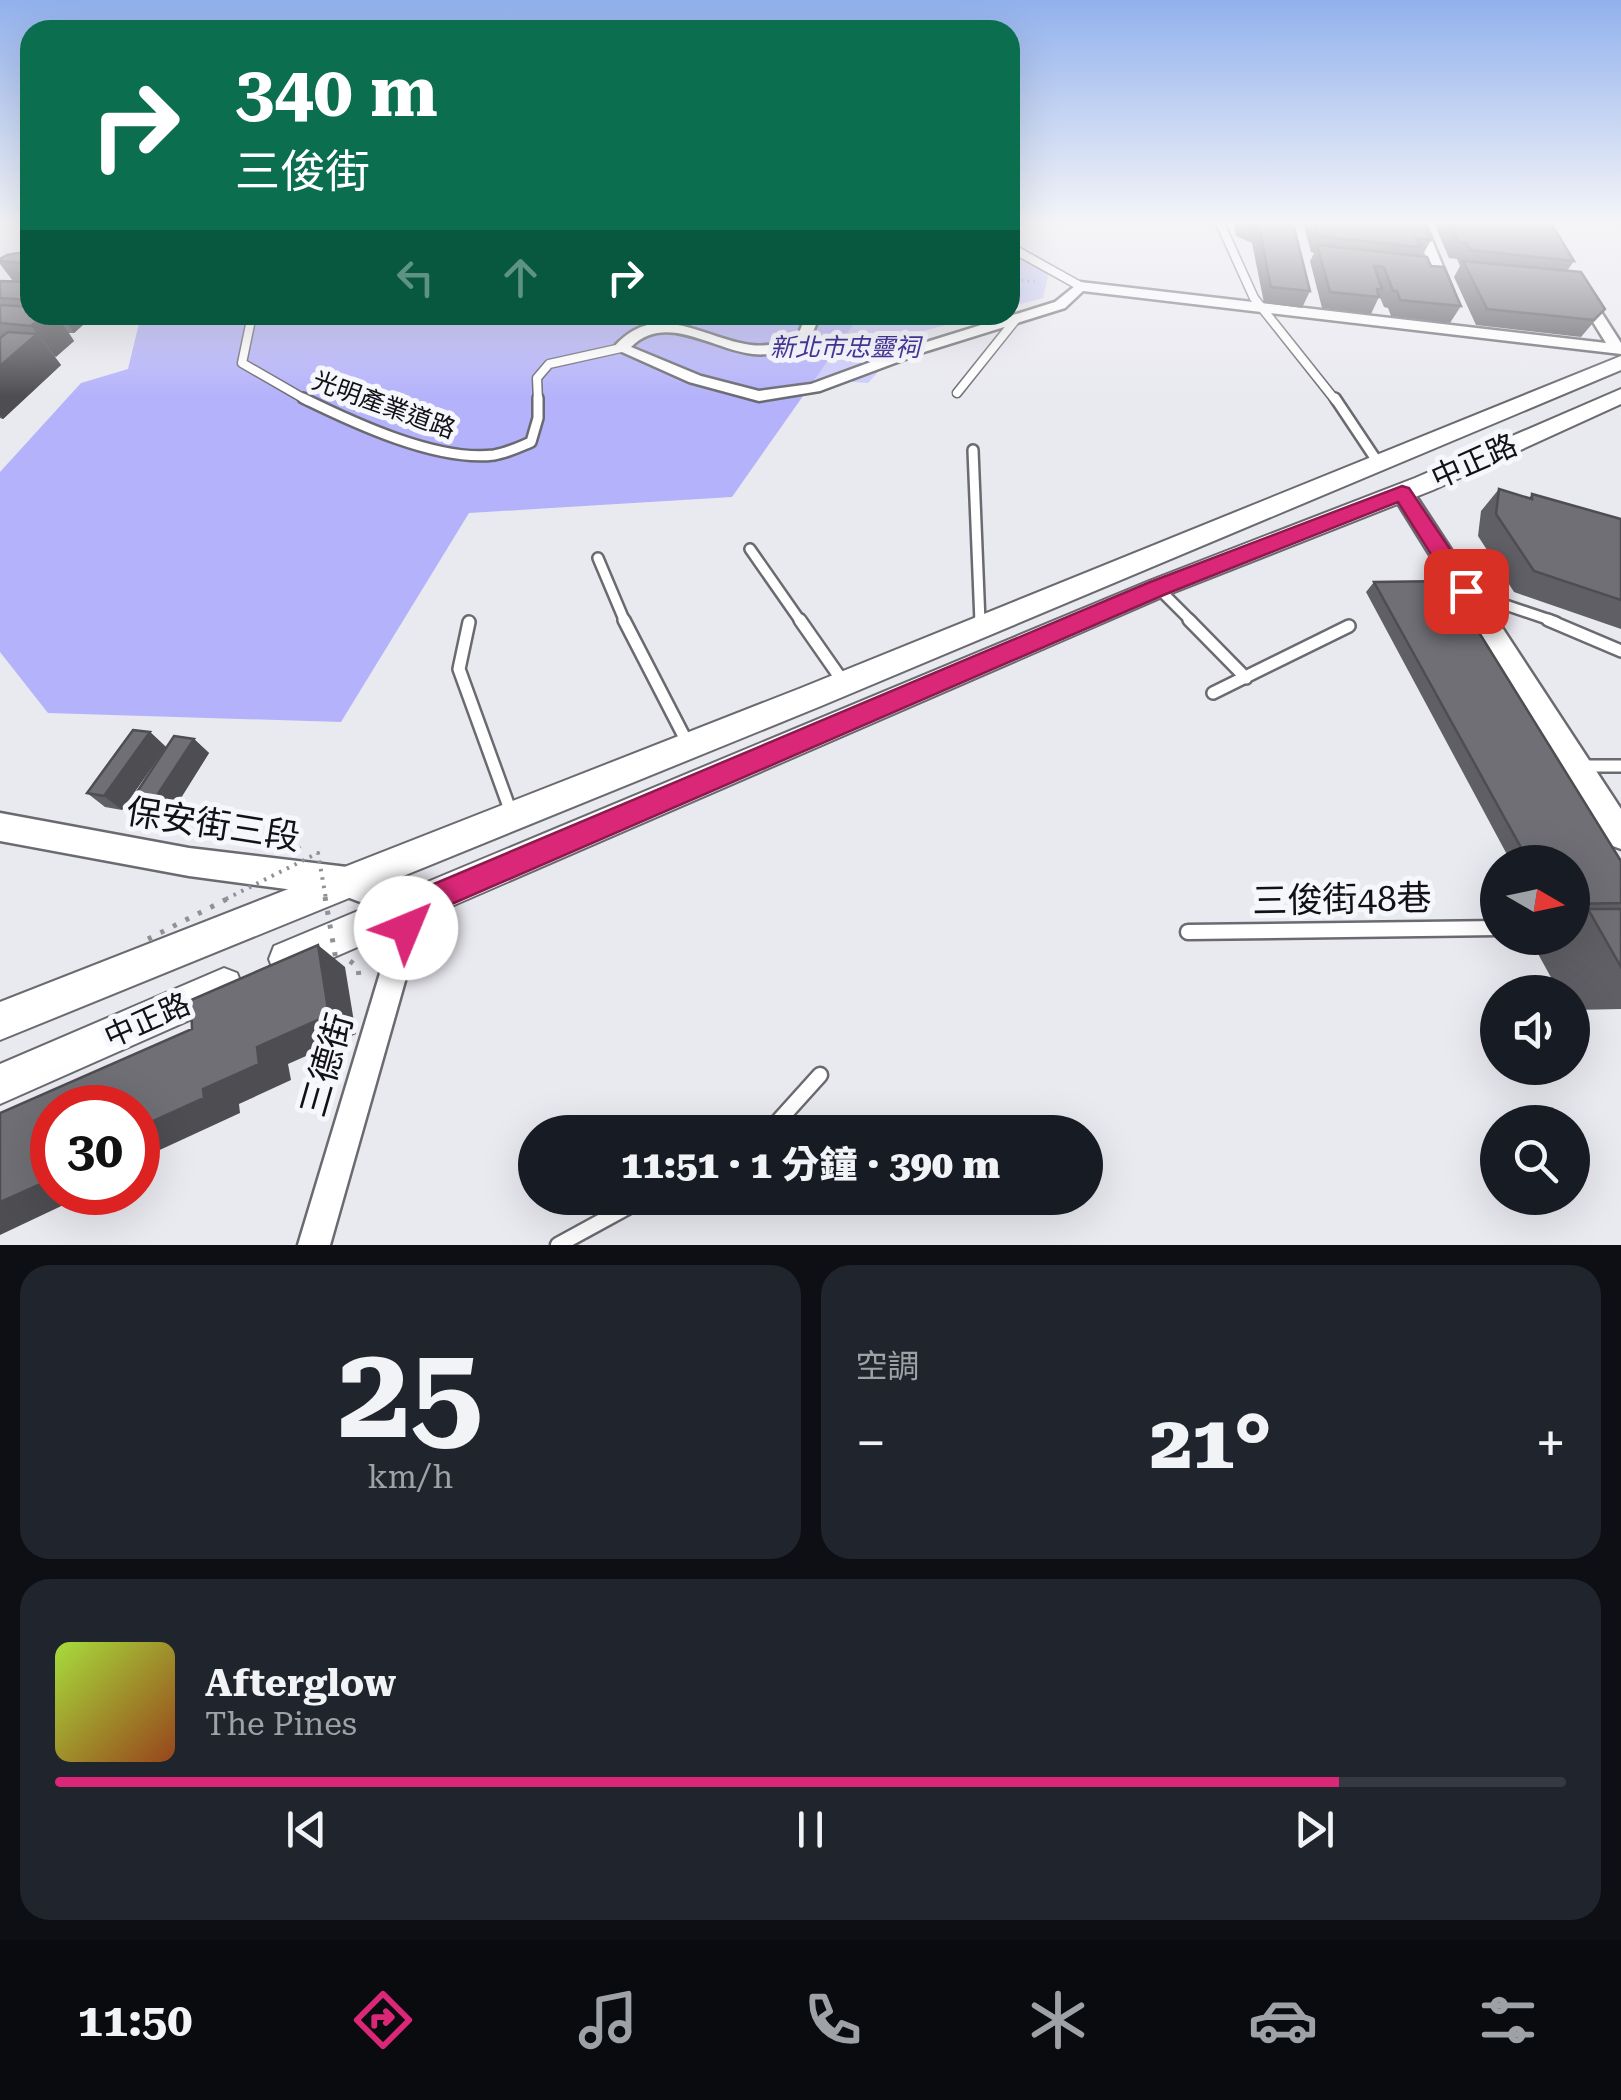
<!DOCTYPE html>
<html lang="zh-TW">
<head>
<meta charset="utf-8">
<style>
  :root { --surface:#171b24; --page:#20242c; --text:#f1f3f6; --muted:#9ea1a6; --line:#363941; --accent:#db2777 }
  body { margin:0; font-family:"Roboto Serif","Noto Sans TC",serif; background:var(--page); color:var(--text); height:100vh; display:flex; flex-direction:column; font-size:38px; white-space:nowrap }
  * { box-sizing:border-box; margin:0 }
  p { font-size:32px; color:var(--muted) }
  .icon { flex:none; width:55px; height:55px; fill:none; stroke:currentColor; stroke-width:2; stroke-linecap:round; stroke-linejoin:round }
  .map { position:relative; height:1245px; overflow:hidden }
  .drawer { display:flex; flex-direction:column; gap:20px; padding:20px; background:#0d0f14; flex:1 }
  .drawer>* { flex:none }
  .guide { position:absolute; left:20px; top:20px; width:1000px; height:305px; border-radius:30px; box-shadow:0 10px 40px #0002; background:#0b6e4f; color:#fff; overflow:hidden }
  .needle { width:65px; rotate:99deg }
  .buttons { position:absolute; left:1480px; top:845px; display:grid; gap:20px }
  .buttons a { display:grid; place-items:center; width:110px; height:110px; border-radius:50%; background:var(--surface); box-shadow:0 10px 40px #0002; font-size:50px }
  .speed { position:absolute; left:30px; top:1085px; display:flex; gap:20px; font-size:50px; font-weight:700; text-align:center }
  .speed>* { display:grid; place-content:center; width:130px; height:130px; border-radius:50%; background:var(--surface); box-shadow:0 10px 40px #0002; line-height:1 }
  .speed .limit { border:15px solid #d22; background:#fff; color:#111 }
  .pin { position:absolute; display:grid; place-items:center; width:85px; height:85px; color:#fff; margin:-42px; border-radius:20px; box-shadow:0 5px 15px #0006 }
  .me { position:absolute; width:110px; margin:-55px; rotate:45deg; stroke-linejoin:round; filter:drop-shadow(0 0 8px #0008) }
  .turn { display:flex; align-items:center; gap:35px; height:210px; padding:0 50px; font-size:45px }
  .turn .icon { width:130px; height:130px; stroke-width:2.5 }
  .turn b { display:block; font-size:70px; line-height:85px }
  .lanes { display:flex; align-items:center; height:95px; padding:0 50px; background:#0003; justify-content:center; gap:50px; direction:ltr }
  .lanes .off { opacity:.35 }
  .big { font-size:75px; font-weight:800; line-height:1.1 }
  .drawer .widget { flex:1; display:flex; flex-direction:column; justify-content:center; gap:15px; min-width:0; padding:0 35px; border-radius:30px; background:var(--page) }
  .drawer .dial { align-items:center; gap:0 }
  .dial b { font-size:130px; line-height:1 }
  .song { display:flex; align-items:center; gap:30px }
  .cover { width:120px; height:120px; border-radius:15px; background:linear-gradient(135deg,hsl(80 70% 55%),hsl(20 70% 35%)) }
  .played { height:10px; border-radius:5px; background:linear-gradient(90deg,var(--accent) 85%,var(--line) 85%) }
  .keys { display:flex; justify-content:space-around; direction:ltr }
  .heat { display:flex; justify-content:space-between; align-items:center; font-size:55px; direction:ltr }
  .drawer .tiles { flex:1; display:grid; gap:20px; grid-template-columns:1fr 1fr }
  .widget:last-child { grid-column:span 2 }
  .trip { position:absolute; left:518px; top:1115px; width:585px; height:100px; border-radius:50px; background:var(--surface); box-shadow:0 10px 40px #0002; font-weight:800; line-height:100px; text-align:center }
  .dock { display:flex; height:160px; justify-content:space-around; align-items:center; background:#090b0e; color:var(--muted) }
  .dock .icon { width:70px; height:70px }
  .dock .active { color:var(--accent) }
  .dock b { font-size:45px; color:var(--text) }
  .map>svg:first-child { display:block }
  .green { fill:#cacafc }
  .forest { fill:#b4b2fa }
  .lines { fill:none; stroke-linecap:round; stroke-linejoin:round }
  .service-far3-casing { stroke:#6a6a70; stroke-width:11 }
  .service-far2-casing { stroke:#6a6a70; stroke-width:14 }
  .service-far1-casing { stroke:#6a6a70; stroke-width:16 }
  .service-casing { stroke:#6a6a70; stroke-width:19 }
  .minor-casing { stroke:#6a6a70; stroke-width:5 }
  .tertiary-casing { stroke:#6a6a70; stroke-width:5 }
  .secondary-casing { stroke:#6a6a70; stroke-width:4 }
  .path-far2 { stroke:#909096; stroke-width:2.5; stroke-dasharray:1 5; stroke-linecap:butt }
  .path-far1 { stroke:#909096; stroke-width:4; stroke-dasharray:2.5 6; stroke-linecap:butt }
  .path { stroke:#909096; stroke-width:5; stroke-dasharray:4 10; stroke-linecap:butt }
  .service-far3 { stroke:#fff; stroke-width:8 }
  .service-far2 { stroke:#fff; stroke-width:9 }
  .service-far1 { stroke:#fff; stroke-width:11 }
  .service { stroke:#fff; stroke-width:14 }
  .minor { fill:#fff; fill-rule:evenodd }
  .tertiary { fill:#fff; fill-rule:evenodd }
  .secondary { fill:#fff; fill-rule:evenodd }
  .path-bridge-far1 { stroke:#909096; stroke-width:4; stroke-dasharray:2.5 6; stroke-linecap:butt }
  .path-bridge { stroke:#909096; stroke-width:5; stroke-dasharray:4 10; stroke-linecap:butt }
  .wall { fill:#5f5f65 }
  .shaded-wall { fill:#4e4e52 }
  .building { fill:#6f6f75; stroke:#4e4e52; stroke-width:2.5 }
  .route { fill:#db2777; stroke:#8e194d; stroke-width:2.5 }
  .labels { text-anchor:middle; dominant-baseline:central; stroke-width:10; stroke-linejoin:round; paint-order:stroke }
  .far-park-label { font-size:25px; font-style:italic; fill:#47369a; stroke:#f6f6fd }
  .far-street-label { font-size:25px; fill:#121215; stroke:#f6f6fd }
  .street-label { font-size:30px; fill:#121215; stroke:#f6f6fd }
  .near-street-label { font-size:35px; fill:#121215; stroke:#f6f6fd }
</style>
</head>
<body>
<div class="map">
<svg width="1621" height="1245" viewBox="0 0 1621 1245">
  <rect width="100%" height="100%" fill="#e9e9f0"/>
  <path class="green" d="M1010,242L1050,267L1043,298L1010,307Z
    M568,315H982L913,334L868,383L727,373Z"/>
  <path class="forest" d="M141,315H860L732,497L469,513L341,722L48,713L0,652V472L81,383L128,369Z"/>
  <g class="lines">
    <g class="service-far3-casing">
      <path id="service-far3" d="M1220,223L1254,298L1336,401
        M1010,247L1080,286
        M252,315L242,363L308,401
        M957,393L1017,318
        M538,401L537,378L549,364L621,348"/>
    </g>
    <g class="service-far2-casing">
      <path id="service-far2" d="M303,398C354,423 437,462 494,455C507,453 519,447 531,442L538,418V398
        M1335,398L1377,461
        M973,450L980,622
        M750,549L801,622
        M598,558L625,622
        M1159,589L1192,622
        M1473,594L1556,622"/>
    </g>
    <g class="service-far1-casing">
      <path id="service-far1" d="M624,620L689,746
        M800,620L844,683
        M980,620V627
        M1189,620L1246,678
        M1548,620L1621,651
        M469,622L459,669L512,815
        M1213,693L1349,626
        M1583,766H1621"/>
    </g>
    <g class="service-casing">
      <path id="service" d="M1188,932L1498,928
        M761,1132L774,1126L820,1075
        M558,1245L644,1198"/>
    </g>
    <g class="minor-casing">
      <path id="minor" d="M1413,223H1425L1453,291L1451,294L1439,291Z
        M1080,282L1606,343L1577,296L1584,292L1589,293L1621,343V354L1083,291L1065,308L927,351L820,391L759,401L689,382L613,348C656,298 701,338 751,345C767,347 782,343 797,338L806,315H820L808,344C790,350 772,356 753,354C713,350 666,312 631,347L701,376L759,391L811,384L917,345L1055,302Z
        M413,895L422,898L426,907L330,1245H298L400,907L404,898Z"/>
    </g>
    <g class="tertiary-casing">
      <path id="tertiary" d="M1402,484L1410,487L1621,809V849L1610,845L1391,492Z
        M0,813L189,848L347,867L424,896L429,907L424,918L413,922L347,897L189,876L0,841Z"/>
    </g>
    <g class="secondary-casing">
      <path id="secondary" d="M1621,356V370L821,706L0,1040V1002L801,688Z
        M1621,389V404L1433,490L1167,595L300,972L287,977L274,972L269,959L274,946L1149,581L1415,478Z
        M224,968L237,973L242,986L237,999L0,1104V1064Z"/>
    </g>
    <path class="path-far2" d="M1010,279L1040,282"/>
    <path class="path-far1" d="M282,843L302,849"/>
    <path class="path" d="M350,961L358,967L359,977"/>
    <use href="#service-far3" class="service-far3"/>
    <use href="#service-far2" class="service-far2"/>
    <use href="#service-far1" class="service-far1"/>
    <use href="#service" class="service"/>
    <use href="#minor" class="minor"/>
    <use href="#tertiary" class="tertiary"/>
    <use href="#secondary" class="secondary"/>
    <path class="path-bridge-far1" d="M226,899L318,853L326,899"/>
    <path class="path-bridge" d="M325,897L336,960
      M148,939L231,897"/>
  </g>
  <path class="wall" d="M1234,223H1293L1310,291L1302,308L1264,303L1252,243L1236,236Z
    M1303,223H1424L1431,240L1422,256L1461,306L1450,323L1391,316L1388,308L1384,307L1379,295V297L1371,314L1322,308L1310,261L1314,253L1311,252Z
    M1434,223H1551L1574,261L1567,271L1605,309L1581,337L1476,325L1454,277L1460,266L1457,259L1449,258Z
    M30,251V315L93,316L74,333H69L74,341L55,357L61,365L3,419L0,418V280L13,281L0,264V259Z
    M1499,489L1529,498L1532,494L1621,519V629L1514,592L1478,536L1481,511Z
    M1374,582L1621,861V1009L1572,1010V992H1559L1531,941L1538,938H1572V918L1584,911L1572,912V862H1511L1366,592Z
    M150,732L166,747L122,810L105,807L87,793Z
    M194,739L209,753L169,817L149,815L131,801Z"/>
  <path class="shaded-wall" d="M44,315H56L74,341L56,357L31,326Z
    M61,315H92L93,316L74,333Z
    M37,334L61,365L3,419L0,415V354Z
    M150,732L166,747L122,810L104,796Z
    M194,739L209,753L169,817L152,803Z
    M318,945L345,967L356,1034L288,1064L291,1080L239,1104L240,1113L138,1160V1128L203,1089L257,1047Z
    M52,1167V1192H91L0,1235V1202L43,1172Z"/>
  <path class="building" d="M1249,223H1293L1310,291L1271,287L1259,227Z
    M1314,223H1424L1431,240L1416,238L1420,247L1318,236Z
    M1450,223H1551L1574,261L1470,250L1467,243L1459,242Z
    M1317,245L1427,257L1431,266L1444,267L1461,306L1400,300L1397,291H1393L1384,267L1374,266L1382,289H1377L1379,297L1330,292Z
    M30,251V264L0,261V259L7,255Z
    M1463,261L1581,272L1605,309L1594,320L1487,309Z
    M0,281L30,282V300L0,298Z
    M0,305L30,307V315H44L31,326L0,323Z
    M8,332L37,334L0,366V338Z
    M1499,489L1532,499V494L1621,519V600L1534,571L1496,514Z
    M1447,581L1621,861V903L1572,904V862H1529L1374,582Z
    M133,730L150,732L104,796L87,793Z
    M174,736L194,739L152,803L131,801Z
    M1588,909H1621V967Z
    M318,945L329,1015L257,1047L259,1064L203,1089L204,1098L138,1128V1108H52V1167L43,1172V1183L0,1202V1113L192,1029L191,1000Z"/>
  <linearGradient id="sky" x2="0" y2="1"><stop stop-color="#91b1ed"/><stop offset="0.56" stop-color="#f5f5f8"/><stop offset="1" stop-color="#f5f5f8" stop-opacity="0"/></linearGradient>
  <rect width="1621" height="397" fill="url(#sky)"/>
  <path class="route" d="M1402,486L1409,488L1474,585L1477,591L1474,597H1458L1398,502L1166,594L424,916L416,938L406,943L395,938L391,928L403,897L1150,582Z"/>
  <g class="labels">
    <g class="far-park-label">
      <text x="845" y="347">新北市忠靈祠</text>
    </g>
    <g class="far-street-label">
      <text transform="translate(384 405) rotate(20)">光明產業道路</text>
    </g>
    <g class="street-label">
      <text transform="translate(1474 461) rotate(-24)">中正路</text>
      <text transform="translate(147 1020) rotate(-24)">中正路</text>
    </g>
    <g class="near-street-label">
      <text transform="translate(213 825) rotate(9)">保安街三段</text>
      <text transform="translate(1342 900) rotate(-1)">三俊街48巷</text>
      <text transform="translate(327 1065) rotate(-74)">三德街</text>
    </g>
  </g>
</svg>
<div class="buttons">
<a><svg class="needle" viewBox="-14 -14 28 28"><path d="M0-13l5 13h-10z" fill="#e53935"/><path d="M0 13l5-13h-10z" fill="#9ea1a6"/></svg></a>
<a><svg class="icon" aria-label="sound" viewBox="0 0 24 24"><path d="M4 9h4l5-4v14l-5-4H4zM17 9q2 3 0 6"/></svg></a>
<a><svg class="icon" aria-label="search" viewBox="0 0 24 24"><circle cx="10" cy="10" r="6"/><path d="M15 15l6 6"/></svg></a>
</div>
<div class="speed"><div class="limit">30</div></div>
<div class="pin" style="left:1466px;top:591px;background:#d93025"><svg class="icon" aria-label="arrive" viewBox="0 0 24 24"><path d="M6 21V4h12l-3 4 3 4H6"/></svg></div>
<svg class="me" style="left:406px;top:928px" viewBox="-20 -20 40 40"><circle r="19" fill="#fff"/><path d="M0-13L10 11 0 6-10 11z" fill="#db2777"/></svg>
<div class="trip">11:51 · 1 分鐘 · 390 m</div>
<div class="guide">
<div class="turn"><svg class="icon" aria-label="right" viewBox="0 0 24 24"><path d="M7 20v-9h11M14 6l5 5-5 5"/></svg><div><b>340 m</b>三俊街</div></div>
<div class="lanes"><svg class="icon off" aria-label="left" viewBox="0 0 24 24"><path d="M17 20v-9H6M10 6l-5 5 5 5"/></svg><svg class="icon off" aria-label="ahead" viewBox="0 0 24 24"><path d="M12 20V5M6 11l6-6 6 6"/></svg><svg class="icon" aria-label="right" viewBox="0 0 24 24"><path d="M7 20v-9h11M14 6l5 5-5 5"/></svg></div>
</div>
</div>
<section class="drawer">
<div class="tiles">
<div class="widget dial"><b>25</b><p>km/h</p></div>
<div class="widget"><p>空調</p>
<div class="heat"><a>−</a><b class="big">21°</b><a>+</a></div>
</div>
<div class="widget">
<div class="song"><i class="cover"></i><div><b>Afterglow</b><p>The Pines</p></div></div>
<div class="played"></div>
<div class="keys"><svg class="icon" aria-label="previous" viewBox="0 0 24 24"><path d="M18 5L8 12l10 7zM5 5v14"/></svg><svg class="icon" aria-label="pause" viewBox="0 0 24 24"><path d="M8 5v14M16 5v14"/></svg><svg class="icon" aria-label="next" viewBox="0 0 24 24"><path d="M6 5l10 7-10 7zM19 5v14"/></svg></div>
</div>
</div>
</section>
<nav class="dock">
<b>11:50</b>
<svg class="icon active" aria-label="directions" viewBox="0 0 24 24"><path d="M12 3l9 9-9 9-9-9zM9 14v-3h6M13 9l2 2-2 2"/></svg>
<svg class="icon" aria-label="music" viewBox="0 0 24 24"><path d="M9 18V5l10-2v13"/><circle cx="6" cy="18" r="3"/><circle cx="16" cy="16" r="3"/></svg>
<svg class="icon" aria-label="phone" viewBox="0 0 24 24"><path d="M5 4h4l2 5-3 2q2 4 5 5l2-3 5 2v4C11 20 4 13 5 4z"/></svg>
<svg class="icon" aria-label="climate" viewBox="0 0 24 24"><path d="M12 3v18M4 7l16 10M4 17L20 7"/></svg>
<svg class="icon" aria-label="car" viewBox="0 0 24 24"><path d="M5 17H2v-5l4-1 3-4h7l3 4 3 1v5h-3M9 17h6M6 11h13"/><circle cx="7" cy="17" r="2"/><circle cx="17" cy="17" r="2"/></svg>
<svg class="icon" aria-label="filters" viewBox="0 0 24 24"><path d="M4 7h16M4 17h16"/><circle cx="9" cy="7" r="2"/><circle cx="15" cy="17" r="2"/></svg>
</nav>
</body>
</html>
